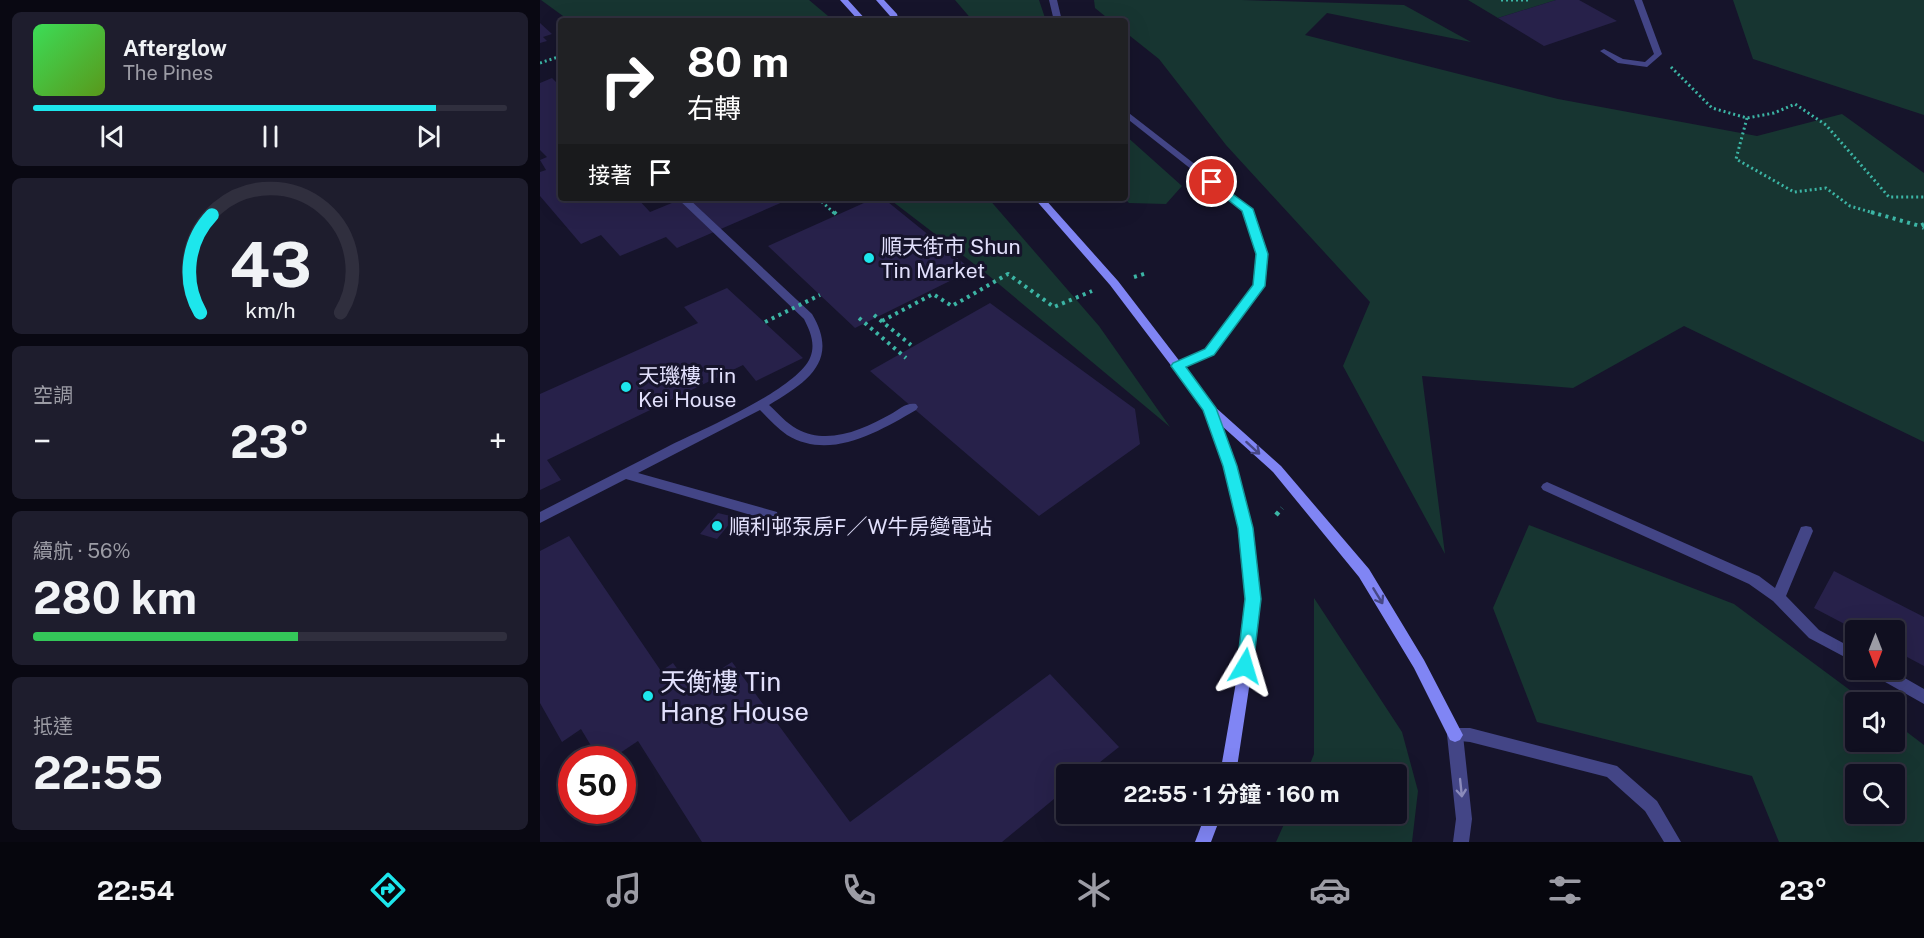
<!DOCTYPE html>
<html lang="zh-TW">
<head>
<meta charset="utf-8">
<style>
  :root { --surface:#100f20; --page:#1e1d2d; --text:#f1f3f6; --muted:#9c9ca5; --line:#302f3e; --accent:#1de6ec }
  body { margin:0; font-family:"Public Sans","Noto Sans TC",sans-serif; background:var(--page); color:var(--text); height:100vh; display:flex; flex-direction:column; font-size:22px; white-space:nowrap }
  * { box-sizing:border-box; margin:0 }
  p { font-size:20px; color:var(--muted) }
  .icon { flex:none; width:33px; height:33px; fill:none; stroke:currentColor; stroke-width:2; stroke-linecap:round; stroke-linejoin:round }
  .map { position:relative; flex:1; overflow:hidden }
  .drawer { display:flex; flex-direction:column; gap:12px; padding:12px; background:#090812; width:540px }
  .drawer>* { flex:none }
  .banner { position:absolute; left:18px; top:18px; width:570px; height:183px; border-radius:6px; box-shadow:0 6px 24px #0002,0 0 0 2px var(--line); background:#202124; color:#fff; overflow:hidden }
  .needle { width:39px; rotate:180deg }
  .tools { position:absolute; left:1305px; top:620px; display:grid; gap:12px }
  .tools a { display:grid; place-items:center; width:60px; height:60px; border-radius:6px; background:var(--surface); box-shadow:0 6px 24px #0002,0 0 0 2px var(--line); font-size:30px }
  .speed { position:absolute; left:18px; top:746px; display:flex; gap:12px; font-size:30px; font-weight:700; text-align:center }
  .speed>* { display:grid; place-content:center; width:78px; height:78px; border-radius:50%; background:var(--surface); box-shadow:0 6px 24px #0002,0 0 0 2px var(--line); line-height:1 }
  .speed .limit { border:9px solid #d22; background:#fff; color:#111 }
  .pin { position:absolute; display:grid; place-items:center; width:51px; height:51px; color:#fff; margin:-26px; border:3px solid #fff; border-radius:50%; box-shadow:0 2px 6px #0007 }
  .me { position:absolute; width:66px; margin:-33px; rotate:7deg; stroke-linejoin:round; filter:drop-shadow(0 0 4px #0008) }
  .turn { display:flex; align-items:center; gap:21px; height:126px; padding:0 30px; font-size:27px }
  .turn .icon { width:78px; height:78px; stroke-width:2.5 }
  .turn b { display:block; font-size:42px; line-height:51px }
  .then { display:flex; align-items:center; height:57px; padding:0 30px; background:#0003; gap:12px; font-size:22px }
  .big { font-size:45px; font-weight:700; line-height:1.1 }
  .drawer .widget { flex:1; display:flex; flex-direction:column; justify-content:center; gap:9px; min-width:0; padding:0 21px; border-radius:9px; background:var(--page) }
  .drawer .dial { align-items:center; gap:0 }
  .dial svg { height:156px; overflow:visible; fill:none; stroke:var(--line); stroke-width:7; stroke-linecap:round; text-anchor:middle }
  .dial text { fill:var(--text); stroke:none }
  .song { display:flex; align-items:center; gap:18px }
  .cover { width:72px; height:72px; border-radius:9px; background:linear-gradient(135deg,hsl(130 70% 55%),hsl(90 70% 35%)) }
  .played { height:6px; border-radius:3px; background:linear-gradient(90deg,var(--accent) 85%,var(--line) 85%) }
  .keys { display:flex; justify-content:space-around; direction:ltr }
  .heat { display:flex; justify-content:space-between; align-items:center; font-size:33px; direction:ltr }
  .charge { height:9px; border-radius:4px; background:linear-gradient(90deg,#34c759 56%,var(--line) 0) }
  .trip { position:absolute; left:516px; top:764px; width:351px; height:60px; border-radius:6px; background:var(--surface); box-shadow:0 6px 24px #0002,0 0 0 2px var(--line); font-weight:700; line-height:60px; text-align:center }
  .dock { display:flex; height:96px; justify-content:space-around; align-items:center; background:#06060d; color:var(--muted) }
  .dock .icon { width:42px; height:42px }
  .dock .on { color:var(--accent) }
  .dock b { font-size:27px; color:var(--text) }
  main { display:flex; flex:1; min-height:0 }
  .map>svg:first-child { display:block }
  .green { fill:#173531; fill-rule:evenodd }
  .building { fill:#27214a }
  .lines { fill:none; stroke-linecap:round; stroke-linejoin:round }
  .path-far2 { stroke:#3cb5a5; stroke-width:3; stroke-dasharray:2 3; stroke-linecap:butt }
  .path-far1 { stroke:#3cb5a5; stroke-width:4; stroke-dasharray:3 4.5; stroke-linecap:butt }
  .path { stroke:#3cb5a5; stroke-width:4.5; stroke-dasharray:4 5; stroke-linecap:butt }
  .service { fill:#434586; fill-rule:evenodd }
  .tertiary { fill:#434586; fill-rule:evenodd }
  .secondary { fill:#8085f4; fill-rule:evenodd }
  .path-bridge { stroke:#3cb5a5; stroke-width:4; stroke-dasharray:3 4.5; stroke-linecap:butt }
  .oneway { stroke:#464785 }
  .oneway2 { stroke:#8b8bbb }
  .route { fill:#1de6ec; stroke:#139699; stroke-width:1.5 }
  .poi-dot { fill:#1de6ec; stroke:#16142b; stroke-width:2 }
  .labels { text-anchor:middle; dominant-baseline:central; stroke-width:6; stroke-linejoin:round; paint-order:stroke }
  .poi-label { font-size:21px; fill:#e2e0fc; stroke:#16142b; text-anchor:start }
  .near-poi-label { font-size:26px; fill:#e2e0fc; stroke:#16142b; text-anchor:start }
</style>
</head>
<body>
<main>
<section class="drawer">
<div class="widget">
<div class="song"><i class="cover"></i><div><b>Afterglow</b><p>The Pines</p></div></div>
<div class="played"></div>
<div class="keys"><svg class="icon" aria-label="previous" viewBox="0 0 24 24"><path d="M18 5L8 12l10 7zM5 5v14"/></svg><svg class="icon" aria-label="pause" viewBox="0 0 24 24"><path d="M8 5v14M16 5v14"/></svg><svg class="icon" aria-label="next" viewBox="0 0 24 24"><path d="M6 5l10 7-10 7zM19 5v14"/></svg></div>
</div>
<div class="widget dial"><svg viewBox="0 0 100 80">
<path d="M14 69A42 42 0 1 1 86 69"/>
<path d="M14 69A42 42 0 0 1 20 19" stroke="#1de6ec"/>
<text x="50" y="56" font-size="32" font-weight="700">43</text>
<text x="50" y="72" font-size="11">km/h</text>
</svg></div>
<div class="widget"><p>空調</p>
<div class="heat"><a>−</a><b class="big">23°</b><a>+</a></div>
</div>
<div class="widget"><p>續航 · 56%</p><b class="big">280 km</b><div class="charge"></div></div>
<div class="widget"><p>抵達</p><b class="big">22:55</b></div>
</section>
<div class="map">
<svg width="1384" height="842" viewBox="0 0 1384 842">
  <rect width="100%" height="100%" fill="#16142b"/>
  <path class="green" d="M1,0H269L294,21H24L23,16Z
    M415,0H499L506,21H433Z
    M554,0H702L864,5L931,42L787,13L765,35L1018,99L1217,136L1302,114L1384,173V442L1144,326L1033,388L882,376L905,554L803,366L830,302L686,145L619,59L585,32V21H571L555,8Z
    M928,0H1016L958,18Z
    M1193,0H1384V115L1213,59Z
    M585,135L642,186L626,204L589,203L584,198Z
    M348,198H448L559,326L630,427L442,270Z
    M989,525L1194,604L1326,702H1316V741H1354L1355,723L1384,745V842H1239L1212,776L997,722L953,608ZM1316,774H1354V813H1316Z
    M774,598L862,732L878,791L872,842H736L749,813H856V774H766L774,754Z"/>
  <path class="building" d="M1016,0H1039L1077,21L1004,46L958,18Z
    M0,23L12,34L3,37L7,41L0,43Z
    M12,78L21,87V198H97L110,212L144,198H252L137,248L126,237L80,256L61,235L41,244L0,196V172L6,170L0,160L7,157L0,150V83Z
    M335,198H343L432,270L315,328L228,246Z
    M187,288L263,358L216,381L203,365L7,460L21,480L0,490V394L158,323L144,307Z
    M450,303L595,409L600,444L499,516L330,371Z
    M178,513L195,517L177,539L160,534Z
    M29,536L121,671L133,663L151,688L192,662L310,822L510,674L579,747L545,774H526V789L462,842H162L98,741L71,759H59L41,729L22,742L0,703V551Z
    M1294,571L1384,617V666L1354,650V630H1316L1274,608Z"/>
  <g class="lines">
    <path class="path-far2" d="M961,0H988
      M0,63L21,56
      M1131,67L1172,108L1207,118L1234,113L1255,104L1286,125L1349,197H1384
      M1207,118L1196,159L1254,192L1286,188L1310,206L1337,214
      M278,198L295,214"/>
    <path class="path-far1" d="M294,212L299,217
      M1331,212L1380,226
      M1384,224L1380,226L1384,228
      M594,277L607,273
      M334,315L371,345
      M319,318L366,358
      M342,321L393,294L412,306L468,274L514,307L552,291"/>
    <path class="path" d="M736,515L742,508"/>
    <path class="service" d="M509,0H517L522,21H514Z
      M1094,0H1102L1122,54L1107,67L1078,63L1060,51L1064,49L1083,59L1105,62L1114,54Z
      M585,110L710,207L727,254L724,286L674,355L638,370L632,366L634,363L666,349L714,286L717,254L703,210L585,117Z
      M137,198H148L272,314C300,361 267,382 229,405C238,413 246,423 257,429C289,446 323,429 351,414C359,409 367,402 376,404L378,407L376,410C338,432 290,461 247,435C237,428 228,418 220,410L98,473L237,512L238,516L237,520L232,521L86,479L0,523V512C42,490 85,469 127,447C159,431 256,390 270,358C276,344 270,331 264,319Z
      M1007,482L1219,576L1235,588L1261,527L1266,526L1271,527L1273,531L1246,596L1279,630L1316,650V663L1269,638L1233,601L1209,584L1003,490L1001,487L1003,484Z
      M1329,669H1349L1384,689V704L1331,674Z
      M915,728H930L1077,766L1117,801L1141,842H1124L1105,811L1067,777L930,742L910,740L907,735L910,730Z"/>
    <path class="tertiary" d="M915,728L920,730L923,735L932,819L929,842H913L916,819L907,735L910,730Z"/>
    <path class="secondary" d="M300,0H308L327,21H319Z
      M336,0H344L357,14L359,21H351L350,16Z
      M494,198H504L578,281L674,406L741,466L829,569L884,660L923,735L920,740L915,742L910,740L874,668L819,577L733,472L682,426L696,466L712,528L720,599L709,688L696,774H680L695,688L706,599L698,528L684,466L664,409L570,285Z
      M666,813H682L671,842H655Z"/>
    <path class="path-bridge" d="M225,322L280,295"/>
  </g>
  <defs><path id="oneway-shaft" d="M-6 0H5M1.5-3L5.5 0L1.5 3" fill="none" stroke-width="1.6" stroke-linecap="round" stroke-linejoin="round" transform="scale(1.5)"/></defs>
  <g class="oneway">
    <use href="#oneway-shaft" transform="translate(713 448) rotate(42)"/>
    <use href="#oneway-shaft" transform="translate(838 596) rotate(59)"/>
  </g>
  <use class="oneway2" href="#oneway-shaft" transform="translate(921 788) rotate(84)"/>
  <path class="route" d="M672,179L713,209L728,254L725,286L674,355L646,367L676,408L697,466L713,528L721,599L713,666L711,671L705,673L699,671L697,666L705,599L698,528L683,466L663,410L631,366L633,363L665,349L713,285L716,254L702,211L668,184V180Z"/>
  <g class="poi-dot">
    <circle cx="329" cy="258" r="6"/>
    <circle cx="86" cy="387" r="6"/>
    <circle cx="177" cy="526" r="6"/>
    <circle cx="108" cy="696" r="6"/>
  </g>
  <g class="labels">
    <g class="poi-label">
      <text x="341" y="246">順天街市 Shun<tspan x="341" dy="24">Tin Market</tspan></text>
      <text x="98" y="375">天璣樓 Tin<tspan x="98" dy="24">Kei House</tspan></text>
      <text x="189" y="526">順利邨泵房F／W牛房變電站</text>
    </g>
    <g class="near-poi-label">
      <text x="120" y="681">天衡樓 Tin<tspan x="120" dy="30">Hang House</tspan></text>
    </g>
  </g>
</svg>
<div class="tools">
<a><svg class="needle" viewBox="-14 -14 28 28"><path d="M0-13l5 13h-10z" fill="#e53935"/><path d="M0 13l5-13h-10z" fill="#9c9ca5"/></svg></a>
<a><svg class="icon" aria-label="sound" viewBox="0 0 24 24"><path d="M4 9h4l5-4v14l-5-4H4zM17 9q2 3 0 6"/></svg></a>
<a><svg class="icon" aria-label="search" viewBox="0 0 24 24"><circle cx="10" cy="10" r="6"/><path d="M15 15l6 6"/></svg></a>
</div>
<div class="speed"><div class="limit">50</div></div>
<div class="pin" style="left:672px;top:182px;background:#d93025"><svg class="icon" aria-label="arrive" viewBox="0 0 24 24"><path d="M6 21V4h12l-3 4 3 4H6"/></svg></div>
<svg class="me" style="left:705px;top:666px" viewBox="-20 -20 40 40"><path d="M0-17L14 15 0 8-14 15z" fill="#1de6ec" stroke="#fff" stroke-width="4"/></svg>
<div class="trip">22:55 · 1 分鐘 · 160 m</div>
<div class="banner">
<div class="turn"><svg class="icon" aria-label="right" viewBox="0 0 24 24"><path d="M7 20v-9h11M14 6l5 5-5 5"/></svg><div><b>80 m</b>右轉</div></div>
<div class="then">接著<svg class="icon" aria-label="arrive" viewBox="0 0 24 24"><path d="M6 21V4h12l-3 4 3 4H6"/></svg></div>
</div>
</div>
</main>
<nav class="dock">
<b>22:54</b>
<svg class="icon on" aria-label="directions" viewBox="0 0 24 24"><path d="M12 3l9 9-9 9-9-9zM9 14v-3h6M13 9l2 2-2 2"/></svg>
<svg class="icon" aria-label="music" viewBox="0 0 24 24"><path d="M9 18V5l10-2v13"/><circle cx="6" cy="18" r="3"/><circle cx="16" cy="16" r="3"/></svg>
<svg class="icon" aria-label="phone" viewBox="0 0 24 24"><path d="M5 4h4l2 5-3 2q2 4 5 5l2-3 5 2v4C11 20 4 13 5 4z"/></svg>
<svg class="icon" aria-label="climate" viewBox="0 0 24 24"><path d="M12 3v18M4 7l16 10M4 17L20 7"/></svg>
<svg class="icon" aria-label="car" viewBox="0 0 24 24"><path d="M5 17H2v-5l4-1 3-4h7l3 4 3 1v5h-3M9 17h6M6 11h13"/><circle cx="7" cy="17" r="2"/><circle cx="17" cy="17" r="2"/></svg>
<svg class="icon" aria-label="filters" viewBox="0 0 24 24"><path d="M4 7h16M4 17h16"/><circle cx="9" cy="7" r="2"/><circle cx="15" cy="17" r="2"/></svg>
<b>23°</b>
</nav>
</body>
</html>
